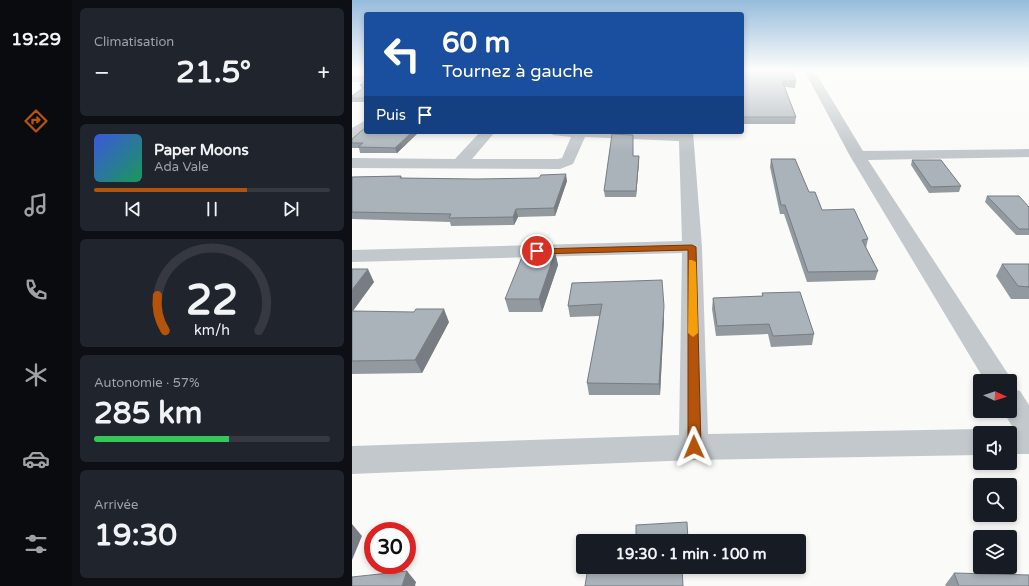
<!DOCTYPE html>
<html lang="fr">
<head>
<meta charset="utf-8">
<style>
  :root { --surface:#171b24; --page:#20242c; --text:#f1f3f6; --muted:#9ea1a6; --line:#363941; --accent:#b45309 }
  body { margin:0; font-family:"Varela Round",sans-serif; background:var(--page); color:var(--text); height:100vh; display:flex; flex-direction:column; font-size:15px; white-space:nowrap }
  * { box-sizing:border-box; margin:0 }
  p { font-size:13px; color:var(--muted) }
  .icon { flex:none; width:22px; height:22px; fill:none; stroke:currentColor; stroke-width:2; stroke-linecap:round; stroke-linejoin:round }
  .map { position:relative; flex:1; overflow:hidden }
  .drawer { display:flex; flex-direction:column; gap:8px; padding:8px; background:#0d0f14; width:280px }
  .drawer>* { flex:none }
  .guide { position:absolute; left:12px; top:12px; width:380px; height:122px; border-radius:4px; box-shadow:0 2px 6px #0003; background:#1a4fa0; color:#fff; overflow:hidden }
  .needle { width:26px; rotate:93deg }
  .controls { position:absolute; left:621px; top:374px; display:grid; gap:8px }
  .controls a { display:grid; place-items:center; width:44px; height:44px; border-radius:4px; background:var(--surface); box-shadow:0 2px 6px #0003; font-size:20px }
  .speed { position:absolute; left:12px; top:522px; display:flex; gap:8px; font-size:20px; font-weight:700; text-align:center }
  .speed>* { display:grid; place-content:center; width:52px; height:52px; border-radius:50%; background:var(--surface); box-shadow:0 2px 6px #0003; line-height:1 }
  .speed .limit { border:6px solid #d22; background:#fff; color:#111 }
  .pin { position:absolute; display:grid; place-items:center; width:34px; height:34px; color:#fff; margin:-17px; border:2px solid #fff; border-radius:50%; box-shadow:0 1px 4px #0007 }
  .me { position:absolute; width:44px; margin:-22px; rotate:359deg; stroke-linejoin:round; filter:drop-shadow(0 0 3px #0008) }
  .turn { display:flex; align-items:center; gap:14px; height:84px; padding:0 12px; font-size:18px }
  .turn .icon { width:52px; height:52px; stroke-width:2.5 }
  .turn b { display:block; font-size:28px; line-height:34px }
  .then { display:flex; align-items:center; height:38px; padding:0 12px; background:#0003; gap:8px; font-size:15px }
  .big { font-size:30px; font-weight:800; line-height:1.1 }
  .drawer .card { flex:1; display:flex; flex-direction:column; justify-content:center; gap:6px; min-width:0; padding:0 14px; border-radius:6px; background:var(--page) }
  .drawer .dial { align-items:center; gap:0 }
  .dial svg { height:104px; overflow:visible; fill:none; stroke:var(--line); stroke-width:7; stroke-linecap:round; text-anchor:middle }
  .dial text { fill:var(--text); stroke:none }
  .song { display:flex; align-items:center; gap:12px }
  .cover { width:48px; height:48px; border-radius:6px; background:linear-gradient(135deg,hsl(230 70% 55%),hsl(150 70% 35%)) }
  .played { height:4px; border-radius:2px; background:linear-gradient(90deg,var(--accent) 65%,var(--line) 65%) }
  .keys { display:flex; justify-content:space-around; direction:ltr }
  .heat { display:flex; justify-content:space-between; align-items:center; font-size:22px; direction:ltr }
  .charge { height:6px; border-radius:3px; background:linear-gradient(90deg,#34c759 57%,var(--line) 0) }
  .trip { position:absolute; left:224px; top:534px; width:230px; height:40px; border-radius:4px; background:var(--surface); box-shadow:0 2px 6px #0003; font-weight:800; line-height:40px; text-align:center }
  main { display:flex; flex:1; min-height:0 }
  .dock { display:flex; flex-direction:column; width:72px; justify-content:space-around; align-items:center; background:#090b0e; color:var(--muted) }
  .dock .icon { width:28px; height:28px }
  .dock .active { color:var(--accent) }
  .dock b { font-size:18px; color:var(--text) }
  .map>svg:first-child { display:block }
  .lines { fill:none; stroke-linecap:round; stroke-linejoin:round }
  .minor { fill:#c3c8cc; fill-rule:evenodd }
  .wall { fill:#929a9f }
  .shaded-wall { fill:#777d82 }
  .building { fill:#aab3b9; stroke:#777d82 }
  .route { fill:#b45309; stroke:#753606 }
  .slow { fill:#f59e0b }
</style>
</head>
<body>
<main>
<nav class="dock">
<b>19:29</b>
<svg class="icon active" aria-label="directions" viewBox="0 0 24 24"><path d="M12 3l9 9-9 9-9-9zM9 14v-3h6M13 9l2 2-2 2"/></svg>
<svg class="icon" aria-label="music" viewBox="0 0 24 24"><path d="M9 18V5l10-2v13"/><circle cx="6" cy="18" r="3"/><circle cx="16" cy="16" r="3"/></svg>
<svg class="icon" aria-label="phone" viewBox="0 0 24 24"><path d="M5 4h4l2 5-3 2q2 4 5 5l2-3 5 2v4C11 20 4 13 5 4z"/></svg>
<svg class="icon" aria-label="climate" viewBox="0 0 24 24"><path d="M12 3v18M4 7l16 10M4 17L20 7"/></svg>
<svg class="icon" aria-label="car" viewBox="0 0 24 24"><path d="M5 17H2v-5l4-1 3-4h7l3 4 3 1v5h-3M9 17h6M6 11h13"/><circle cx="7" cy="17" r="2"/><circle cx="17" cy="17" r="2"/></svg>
<svg class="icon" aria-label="filters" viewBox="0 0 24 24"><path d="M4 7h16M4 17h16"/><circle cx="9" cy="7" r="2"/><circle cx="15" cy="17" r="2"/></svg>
</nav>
<section class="drawer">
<div class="card"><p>Climatisation</p>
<div class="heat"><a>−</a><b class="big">21.5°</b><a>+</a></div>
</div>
<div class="card">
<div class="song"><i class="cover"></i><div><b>Paper Moons</b><p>Ada Vale</p></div></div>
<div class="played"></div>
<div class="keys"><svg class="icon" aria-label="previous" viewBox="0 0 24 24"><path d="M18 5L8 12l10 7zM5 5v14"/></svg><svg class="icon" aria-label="pause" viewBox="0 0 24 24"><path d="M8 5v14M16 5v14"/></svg><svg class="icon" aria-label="next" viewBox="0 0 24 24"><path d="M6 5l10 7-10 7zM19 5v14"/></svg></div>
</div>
<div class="card dial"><svg viewBox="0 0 100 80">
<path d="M14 69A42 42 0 1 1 86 69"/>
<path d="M14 69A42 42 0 0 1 8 42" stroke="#b45309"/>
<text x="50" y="56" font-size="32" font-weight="700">22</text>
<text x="50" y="72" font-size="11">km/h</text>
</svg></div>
<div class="card"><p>Autonomie · 57%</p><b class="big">285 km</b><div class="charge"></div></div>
<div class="card"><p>Arrivée</p><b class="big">19:30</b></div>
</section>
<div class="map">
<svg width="677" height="586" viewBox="0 0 677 586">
  <rect width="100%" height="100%" fill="#fafaf8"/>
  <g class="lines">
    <path class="minor" d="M452,70H462L511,151L677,149V157L516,160L656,374L660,381L658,385V381H633L498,156Z
      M0,76H14V82H0Z
      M14,120V131L5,138L0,139V128Z
      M128,132H143L120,159H206L210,158L219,137L201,135L199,132H341L350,247L356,434L628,429L638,433H628V455L342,460L0,474V446L327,435L330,253L0,262V250L330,241L327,141L233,137L221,164L208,169L0,168V158L103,159Z
      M658,388L668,391L677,405V454H658V433H647L661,428L651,411H658Z"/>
  </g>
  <path class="wall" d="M390,70L444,81L443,88L433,87L444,117L443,124H390Z
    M14,81V102H0V96L10,89L8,85Z
    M14,132H67L45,153H8L7,148H0V139Z
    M281,141V156H287V161L284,197H253L252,191Z
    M419,159L457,192L470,210L516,239L514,248L526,271L523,280L455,282L432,214H428L418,167Z
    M560,160L609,186L607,192L577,193L559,165Z
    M49,176L50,178L215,181L203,216L166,217L162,225L99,226L98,222L0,219V177Z
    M635,196L677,207V235H664L633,202Z
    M203,252L206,265L190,312H157L153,299Z
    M650,264H677V299H659L644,276Z
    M0,269L22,282L1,311L97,322L70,373L0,374Z
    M220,283L312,318L308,395H237L235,383L248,316L218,317L216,306Z
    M410,293L462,334L460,345L419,347L416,334L364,336L360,309L361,298L410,296Z
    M602,573L677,586H594L593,585Z"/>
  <path class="shaded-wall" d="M60,132H67L45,153L43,148Z
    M287,156V161L284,197V191Z
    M214,174L215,181L203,216L202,208Z
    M164,209L166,217L162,225L161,217Z
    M203,252L206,265L190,312L187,299Z
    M16,269L22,282L0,312V290Z
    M312,306V318L308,395L307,384Z
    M92,309L97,322L70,373L63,360Z
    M0,524L10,536L0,560Z
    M55,571L64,582L63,586H50Z"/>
  <path class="building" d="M390,70H440L444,81H430L444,117H390Z
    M14,81V85H8Z
    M14,86V98H0V96Z
    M14,127V132H60L43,148L6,147L11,143H0V139Z
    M260,134L281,135V156H287L284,191H252Z
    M419,159H443L457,192H463L470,210L502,209L516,239L510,240L526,271L456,272L433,205H429Z
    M560,160H589L609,186L579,187Z
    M214,174L202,208L164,209L161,217L97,218L99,214L0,212V177L49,176L48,178L125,179L187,178L189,175Z
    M635,196H667L677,207V229H667Z
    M172,252H203L187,299H153Z
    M650,264H677V287L666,286Z
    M0,269H16L0,290Z
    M310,280L312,306L307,384L235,383L250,304L216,306L220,283Z
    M448,292L462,334L421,336L417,324L365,326L361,298L411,296L410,293Z
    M64,309H92L63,360L0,361V311L62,312Z
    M335,522L336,541H284V525Z
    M236,567L283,569V567H330L331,586H233Z
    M55,571L50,586H0V577Z
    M602,573L677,575V586H607Z"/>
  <linearGradient id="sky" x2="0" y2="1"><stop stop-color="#96bcdc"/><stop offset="0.46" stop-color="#fdfdfc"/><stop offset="1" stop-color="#fdfdfc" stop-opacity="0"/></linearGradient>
  <rect width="677" height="152" fill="url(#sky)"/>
  <path class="route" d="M340,245L344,247L349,447L347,451L342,452L338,451L336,447V250L185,254L181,251L185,249Z"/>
  <path class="slow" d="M337,260H340L344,262L346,333L341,337L336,333Z"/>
</svg>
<div class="controls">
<a><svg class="needle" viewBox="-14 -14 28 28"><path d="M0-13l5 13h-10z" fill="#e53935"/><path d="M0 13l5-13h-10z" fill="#9ea1a6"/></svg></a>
<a><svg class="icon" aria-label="sound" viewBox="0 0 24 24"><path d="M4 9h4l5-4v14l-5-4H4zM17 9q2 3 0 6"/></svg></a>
<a><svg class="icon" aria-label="search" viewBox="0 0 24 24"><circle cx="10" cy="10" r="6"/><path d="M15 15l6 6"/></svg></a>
<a><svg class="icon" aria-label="layers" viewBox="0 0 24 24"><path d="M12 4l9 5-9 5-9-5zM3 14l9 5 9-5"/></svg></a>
</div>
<div class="speed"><div class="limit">30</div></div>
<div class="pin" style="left:185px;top:251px;background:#d93025"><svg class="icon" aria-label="arrive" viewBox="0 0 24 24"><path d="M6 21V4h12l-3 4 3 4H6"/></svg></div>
<svg class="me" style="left:342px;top:447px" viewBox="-20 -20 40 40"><path d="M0-17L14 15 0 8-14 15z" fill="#b45309" stroke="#fff" stroke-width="4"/></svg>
<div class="trip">19:30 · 1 min · 100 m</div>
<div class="guide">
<div class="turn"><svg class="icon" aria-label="left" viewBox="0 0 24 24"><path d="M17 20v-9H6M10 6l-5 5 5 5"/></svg><div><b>60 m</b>Tournez à gauche</div></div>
<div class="then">Puis<svg class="icon" aria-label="arrive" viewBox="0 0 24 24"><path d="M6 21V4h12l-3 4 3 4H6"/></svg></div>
</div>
</div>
</main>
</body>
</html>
